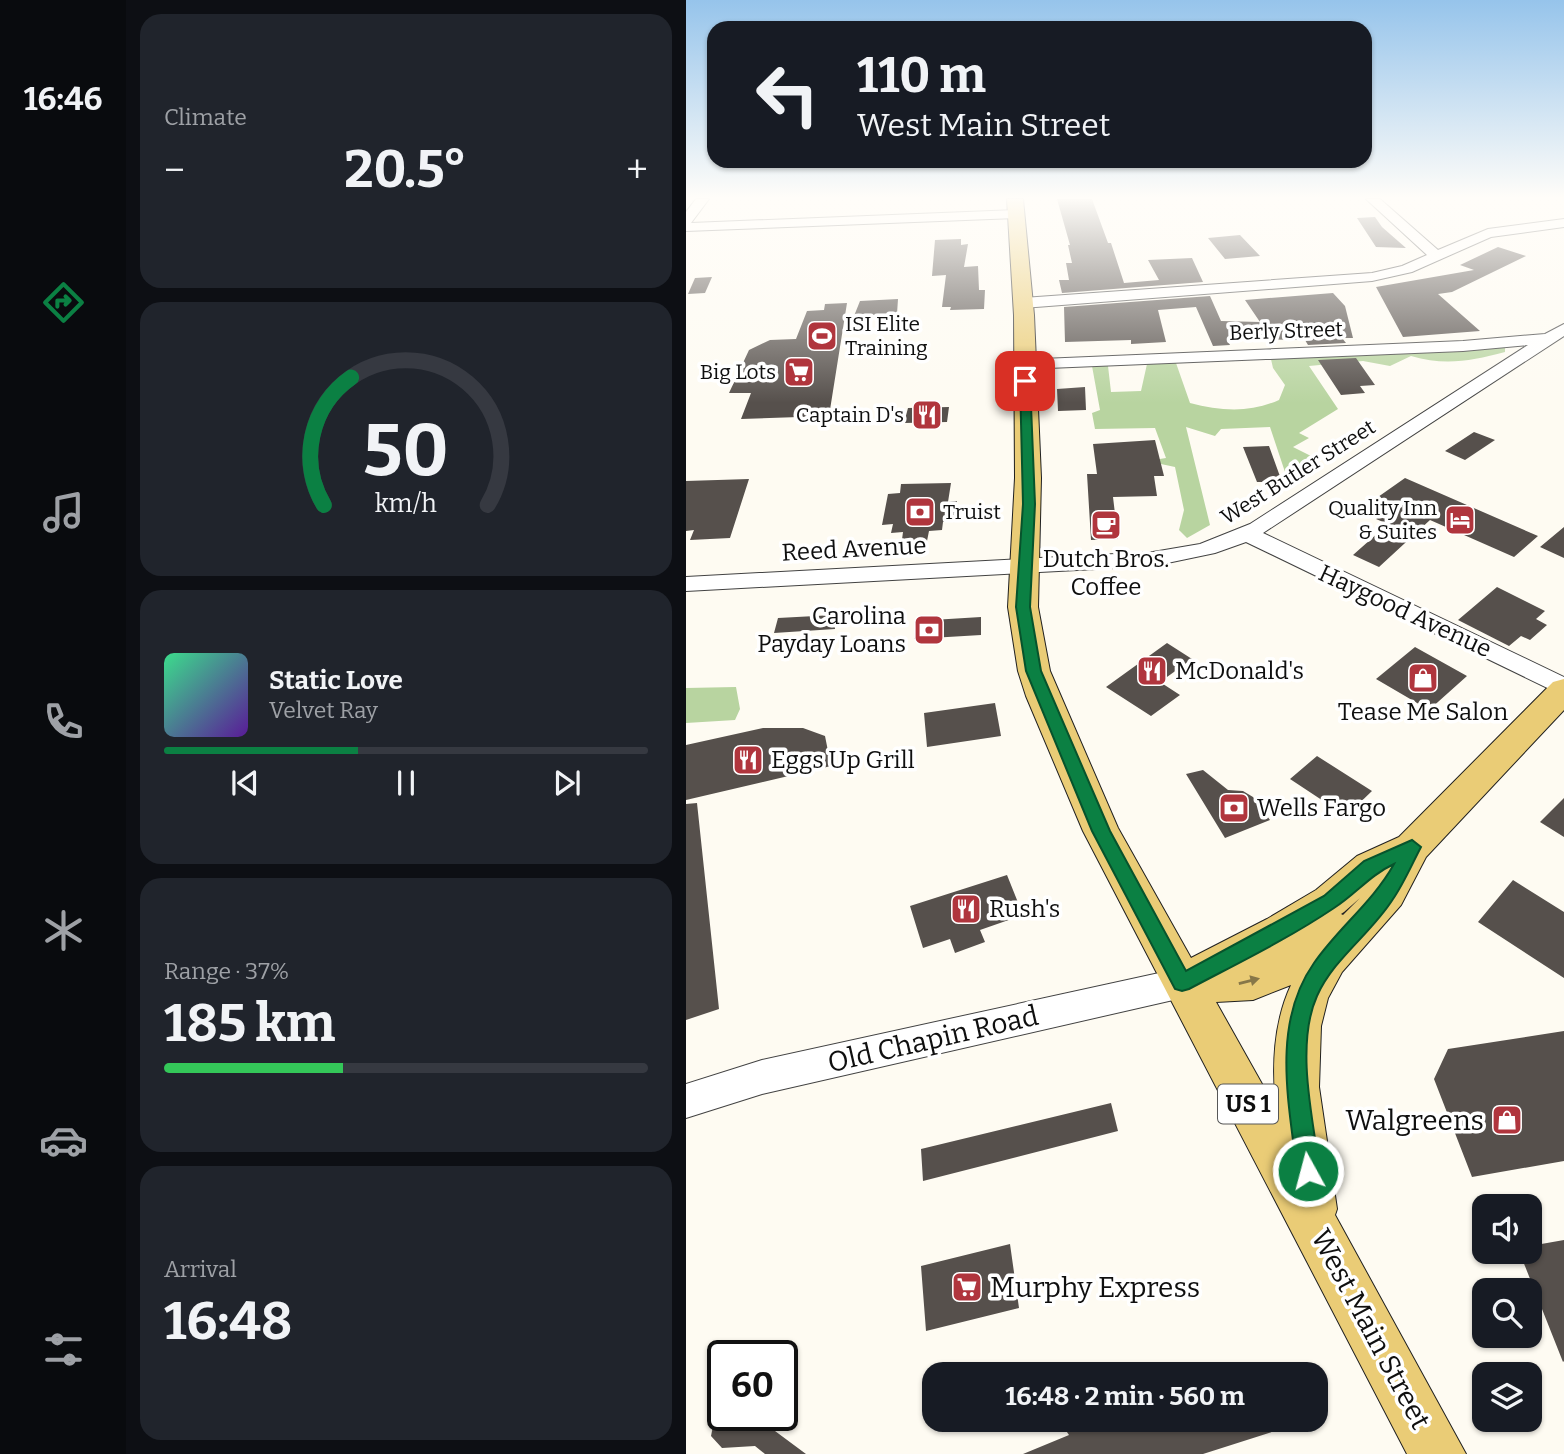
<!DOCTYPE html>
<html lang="en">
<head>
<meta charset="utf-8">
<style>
  :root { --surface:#171b24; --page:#20242c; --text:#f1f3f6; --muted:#9ea1a6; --line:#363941; --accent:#0b8043 }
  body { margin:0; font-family:Bitter,serif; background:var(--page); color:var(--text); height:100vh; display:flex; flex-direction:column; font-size:26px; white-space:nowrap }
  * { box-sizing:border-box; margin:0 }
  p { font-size:23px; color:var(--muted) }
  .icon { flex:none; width:38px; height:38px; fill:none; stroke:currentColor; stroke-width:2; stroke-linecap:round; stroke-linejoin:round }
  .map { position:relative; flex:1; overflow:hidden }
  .side { display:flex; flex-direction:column; gap:14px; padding:14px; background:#0d0f14; width:560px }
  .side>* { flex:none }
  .guide { position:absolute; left:21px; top:21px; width:665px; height:147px; border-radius:21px; box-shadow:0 2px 5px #0004; background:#171b24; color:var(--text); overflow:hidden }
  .fabs { position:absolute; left:786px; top:1194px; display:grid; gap:14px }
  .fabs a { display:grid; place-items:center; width:70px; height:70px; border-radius:14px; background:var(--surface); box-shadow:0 2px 5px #0004; font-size:35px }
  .speed { position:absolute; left:21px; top:1340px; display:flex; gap:14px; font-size:35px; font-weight:700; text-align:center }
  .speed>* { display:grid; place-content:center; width:91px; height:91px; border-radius:50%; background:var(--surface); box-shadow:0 2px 5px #0004; line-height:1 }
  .speed .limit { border:4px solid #111; border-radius:10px; background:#fff; color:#111 }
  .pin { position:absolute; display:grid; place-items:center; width:60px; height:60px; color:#fff; margin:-30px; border-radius:14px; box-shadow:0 4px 10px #0006 }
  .me { position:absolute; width:77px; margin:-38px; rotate:353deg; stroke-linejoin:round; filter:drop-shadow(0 0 5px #0008) }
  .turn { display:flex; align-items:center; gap:24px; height:147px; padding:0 35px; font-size:32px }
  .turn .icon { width:91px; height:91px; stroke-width:2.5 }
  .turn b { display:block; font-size:49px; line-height:60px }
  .big { font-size:52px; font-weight:700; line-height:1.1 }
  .side .widget { flex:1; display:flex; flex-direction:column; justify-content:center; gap:10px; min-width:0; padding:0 24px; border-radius:21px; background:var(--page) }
  .side .dial { align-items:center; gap:0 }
  .dial svg { height:182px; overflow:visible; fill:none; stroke:var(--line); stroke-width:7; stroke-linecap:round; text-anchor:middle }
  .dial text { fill:var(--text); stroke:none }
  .song { display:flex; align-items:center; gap:21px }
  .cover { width:84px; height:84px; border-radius:10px; background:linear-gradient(135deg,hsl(150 70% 55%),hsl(270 70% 35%)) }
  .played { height:7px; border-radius:4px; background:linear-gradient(90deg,var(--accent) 40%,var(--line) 40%) }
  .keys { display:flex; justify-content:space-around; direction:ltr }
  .heat { display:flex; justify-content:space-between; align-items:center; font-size:38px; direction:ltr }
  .charge { height:10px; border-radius:5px; background:linear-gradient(90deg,#34c759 37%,var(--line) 0) }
  .trip { position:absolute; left:236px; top:1362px; width:406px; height:70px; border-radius:21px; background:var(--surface); box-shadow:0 2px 5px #0004; font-weight:700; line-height:70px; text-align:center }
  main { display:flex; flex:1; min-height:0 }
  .tab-bar { display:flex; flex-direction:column; width:126px; justify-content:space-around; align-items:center; background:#090b0e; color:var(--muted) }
  .tab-bar .icon { width:49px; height:49px }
  .tab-bar .active { color:var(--accent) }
  .tab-bar b { font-size:32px; color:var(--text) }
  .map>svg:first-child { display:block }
  .forest { fill:#b8d4a0 }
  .building { fill:#56504c }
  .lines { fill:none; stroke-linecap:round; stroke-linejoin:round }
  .minor-casing { stroke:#424242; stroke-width:2 }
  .major-casing { stroke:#202020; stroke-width:2 }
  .minor { fill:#fff; fill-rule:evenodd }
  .major { fill:#eacc76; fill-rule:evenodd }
  .oneway { fill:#877748 }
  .route { fill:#0b8043; stroke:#07532c; stroke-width:2 }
  .labels { text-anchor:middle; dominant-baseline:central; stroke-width:7; stroke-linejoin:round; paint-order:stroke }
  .far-poi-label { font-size:21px; fill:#0f0f0f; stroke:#fff; text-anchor:end }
  .far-street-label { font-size:21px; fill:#0f0f0f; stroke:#fff }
  .shield { fill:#fff; stroke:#575757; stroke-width:2 }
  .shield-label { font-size:23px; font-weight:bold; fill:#0f0f0f }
  .street-label { font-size:24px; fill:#0f0f0f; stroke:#fff }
  .poi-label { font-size:24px; fill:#0f0f0f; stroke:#fff; text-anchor:start }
  .near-street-label { font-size:28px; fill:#0f0f0f; stroke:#fff }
  .near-poi-label { font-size:28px; fill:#0f0f0f; stroke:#fff; text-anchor:end }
</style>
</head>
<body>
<main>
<nav class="tab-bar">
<b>16:46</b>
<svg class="icon active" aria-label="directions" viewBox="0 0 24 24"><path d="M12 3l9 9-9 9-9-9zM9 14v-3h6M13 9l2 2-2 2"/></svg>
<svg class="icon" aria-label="music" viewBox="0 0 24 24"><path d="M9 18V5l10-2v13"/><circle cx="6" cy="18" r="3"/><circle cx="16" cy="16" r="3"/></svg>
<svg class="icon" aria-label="phone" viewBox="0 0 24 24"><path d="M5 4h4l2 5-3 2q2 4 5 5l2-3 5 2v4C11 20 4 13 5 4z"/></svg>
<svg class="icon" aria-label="climate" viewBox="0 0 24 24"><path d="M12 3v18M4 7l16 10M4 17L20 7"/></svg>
<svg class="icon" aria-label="car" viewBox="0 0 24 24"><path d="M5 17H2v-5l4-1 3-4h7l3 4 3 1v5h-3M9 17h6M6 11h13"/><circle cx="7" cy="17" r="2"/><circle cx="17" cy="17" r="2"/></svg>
<svg class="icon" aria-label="filters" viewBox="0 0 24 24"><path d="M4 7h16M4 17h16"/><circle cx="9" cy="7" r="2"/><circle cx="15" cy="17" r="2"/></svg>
</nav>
<section class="side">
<div class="widget"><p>Climate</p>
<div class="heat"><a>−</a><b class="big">20.5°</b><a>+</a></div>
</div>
<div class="widget dial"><svg viewBox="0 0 100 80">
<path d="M14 69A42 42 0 1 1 86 69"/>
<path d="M14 69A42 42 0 0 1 26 13" stroke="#0b8043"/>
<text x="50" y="56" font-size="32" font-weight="700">50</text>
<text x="50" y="72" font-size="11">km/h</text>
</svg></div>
<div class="widget">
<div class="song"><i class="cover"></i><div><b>Static Love</b><p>Velvet Ray</p></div></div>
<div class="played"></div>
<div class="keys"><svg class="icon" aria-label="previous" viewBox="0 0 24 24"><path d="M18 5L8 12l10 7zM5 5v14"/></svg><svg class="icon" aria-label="pause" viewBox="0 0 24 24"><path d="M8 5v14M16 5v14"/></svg><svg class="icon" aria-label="next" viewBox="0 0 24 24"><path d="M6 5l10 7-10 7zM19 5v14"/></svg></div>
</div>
<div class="widget"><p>Range · 37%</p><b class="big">185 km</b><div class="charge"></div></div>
<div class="widget"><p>Arrival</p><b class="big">16:48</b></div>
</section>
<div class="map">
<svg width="878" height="1454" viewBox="0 0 878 1454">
  <rect width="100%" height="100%" fill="#fefbf2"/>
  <path class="forest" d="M819,343V352C785,361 759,366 725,356L704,366L677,361L623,366L652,409L613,433L623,438L607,447L631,459L603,484L584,427L535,429L529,436L500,427L524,525L501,538L493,530L498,510L489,467L461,461L480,458L469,428L409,429L406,413L414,410L406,366H422L425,392L455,391L461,364L490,363L504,403C535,411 564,413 593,400L599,385L587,368L584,355Z
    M50,687L54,709L49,720L0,723V688Z"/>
  <path class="building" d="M371,199H406L422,243H425L438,283L473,280L462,260L506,258L517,282L376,293L373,280H383L380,263H386L382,245H384Z
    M689,217L696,227L720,248L690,247L671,218Z
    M554,235L574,256L539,259L522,238Z
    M275,239V245L282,244L278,267L292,266L293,290H299L298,309L264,310L265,307H256L260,275L246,276L249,240Z
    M812,247L840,256L766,292L752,294L794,331L717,337L690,287L788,270L774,265Z
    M26,277L19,293L2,294L9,278Z
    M647,293L659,306L667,338H656L660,343L622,345L619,340L541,339L544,345L527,346L510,307L472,310L480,342L445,344V340L379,342L378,307L524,296L535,321L574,322L559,300Z
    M212,299L211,314L168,316L174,301Z
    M161,303L143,416L55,419L65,393H43L63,350L84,340L110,339L121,311L138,310L139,304Z
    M670,358L689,385L674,386L679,393L655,395L632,360Z
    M399,387L400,410L372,411L371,389Z
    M263,407L261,422L218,423L222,408Z
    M788,432L809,440L779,460L759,451Z
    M469,440L478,476H468L471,496L427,497L432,539L405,540L401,474H411L407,444Z
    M583,446L596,482H571L557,447Z
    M719,478L852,536L828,557L744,520L693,567L667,555L702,524L690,519L708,504L692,497Z
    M63,479L44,538L4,540L8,530L0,531V481Z
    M265,483L262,502L271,501L268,522H257L256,530L243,531L240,546L215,547L217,532L205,533L207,524L196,525L202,494L214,493L215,484Z
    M878,527V558L854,547Z
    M811,587L859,611L850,619L861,625L844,640L835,636L823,646L772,620Z
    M148,615L149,629L88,633L92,618Z
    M295,617V635L228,639L230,621Z
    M481,643L506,659L474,682L494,695L465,716L420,687Z
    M729,647L781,676L743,710L690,679Z
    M309,703L315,736L241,747L238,713Z
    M77,728H117L139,736L145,766L0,800V745Z
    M631,756L686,791L660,816L604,779Z
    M517,770L542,790L557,791L567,797L584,820L539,838L500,774Z
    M878,798V837L854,822Z
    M11,803L33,1009L0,1020V804Z
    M321,875L337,915L294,930L299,942L269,953L264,939L237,948L224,906Z
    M827,880L878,912V978L792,922Z
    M878,1031V1161L786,1177L748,1079L762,1049Z
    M425,1103L432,1131L237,1181L235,1149Z
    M878,1240V1361L877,1362L833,1251H844V1246Z
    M324,1244L333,1308L240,1331L235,1266Z
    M29,1416H82L89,1431L120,1454H79L69,1446L36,1448L25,1436Z
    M372,1419H614V1423L517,1454H337L383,1435Z"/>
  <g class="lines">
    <g class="minor-casing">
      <path id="minor" d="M10,199H23L5,223L330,210L337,214L330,218L0,231V212Z
        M680,199H694L752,250L802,229L878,219V227L805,237L726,272L686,281L337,308L329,303L337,298L686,273L716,266L741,255Z
        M878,324V336L577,533L878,677V696L560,542L529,553L467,566L0,591V577L467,552L514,544L564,524L842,345L777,351L338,369L332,368L330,364L332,360L777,341L859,334Z
        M496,968L508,973L512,983L508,993L496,998L76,1094L0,1118V1084L76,1060Z"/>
    </g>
    <g class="major-casing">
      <path id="major" d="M321,199H337L348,315L355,478L352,607L364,671L432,828L505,958L581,919L630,890L671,856L713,837L867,682L878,679V710L740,857L715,905L656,972L642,998L635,1026L633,1087L651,1209L649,1215L780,1454H721L397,831L340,696L332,671L322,607L329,478L328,315ZM674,898L657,915L655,914L658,912ZM605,985C587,1024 586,1067 590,1109L530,1002L567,1000Z"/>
    </g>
    <use href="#minor" class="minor"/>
    <use href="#major" class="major"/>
  </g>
  <defs><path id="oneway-solid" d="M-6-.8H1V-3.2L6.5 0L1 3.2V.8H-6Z" transform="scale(1.75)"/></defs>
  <use class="oneway" href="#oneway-solid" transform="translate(563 981) rotate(-14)"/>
  <linearGradient id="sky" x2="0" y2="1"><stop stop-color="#96c4eb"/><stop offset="0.49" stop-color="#fffdf9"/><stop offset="1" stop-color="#fffdf9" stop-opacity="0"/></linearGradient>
  <rect width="878" height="403" fill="url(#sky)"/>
  <path class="route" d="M339,378L344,381L349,504L344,607L355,671L424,831L500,971L638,896L678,861L726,840L735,847C726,864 718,883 707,899C685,934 648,958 631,996C609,1045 627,1120 634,1171L630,1179L622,1183L614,1179L611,1171C603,1103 585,1024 628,963C652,928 687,902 708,864C684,875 670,894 648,908C602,939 552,963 503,989L496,991L489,989L406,831L340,671L330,607L337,504L334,381Z"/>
  <defs>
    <g id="stadium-square" transform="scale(1.575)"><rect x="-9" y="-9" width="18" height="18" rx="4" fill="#b0353d" stroke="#fff"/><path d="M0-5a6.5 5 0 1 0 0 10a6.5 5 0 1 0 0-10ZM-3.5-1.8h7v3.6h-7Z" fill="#fff"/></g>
    <g id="supermarket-square" transform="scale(1.575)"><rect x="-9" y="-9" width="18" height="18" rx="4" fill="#b0353d" stroke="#fff"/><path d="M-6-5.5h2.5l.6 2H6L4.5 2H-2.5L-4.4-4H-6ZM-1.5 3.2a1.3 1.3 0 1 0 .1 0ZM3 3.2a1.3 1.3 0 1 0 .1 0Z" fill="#fff"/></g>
    <g id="restaurant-square" transform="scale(1.575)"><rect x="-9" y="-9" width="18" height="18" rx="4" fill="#b0353d" stroke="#fff"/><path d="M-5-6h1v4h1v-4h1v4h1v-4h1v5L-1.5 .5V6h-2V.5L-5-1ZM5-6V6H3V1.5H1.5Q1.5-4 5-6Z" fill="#fff"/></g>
    <g id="bank-square" transform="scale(1.575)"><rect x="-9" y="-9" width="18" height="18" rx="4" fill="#b0353d" stroke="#fff"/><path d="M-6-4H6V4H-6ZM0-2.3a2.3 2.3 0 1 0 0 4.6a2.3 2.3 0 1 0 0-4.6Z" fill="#fff"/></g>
    <g id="hotel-square" transform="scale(1.575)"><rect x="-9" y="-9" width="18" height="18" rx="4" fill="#b0353d" stroke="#fff"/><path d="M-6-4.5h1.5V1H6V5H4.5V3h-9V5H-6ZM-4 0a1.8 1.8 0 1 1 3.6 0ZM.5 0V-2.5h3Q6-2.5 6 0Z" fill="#fff"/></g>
    <g id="cafe-square" transform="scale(1.575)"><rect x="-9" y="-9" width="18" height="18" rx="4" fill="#b0353d" stroke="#fff"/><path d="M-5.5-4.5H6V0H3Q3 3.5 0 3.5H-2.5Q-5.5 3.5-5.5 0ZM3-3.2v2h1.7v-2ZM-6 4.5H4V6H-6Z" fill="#fff"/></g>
    <g id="shop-square" transform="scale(1.575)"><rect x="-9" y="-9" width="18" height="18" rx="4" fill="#b0353d" stroke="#fff"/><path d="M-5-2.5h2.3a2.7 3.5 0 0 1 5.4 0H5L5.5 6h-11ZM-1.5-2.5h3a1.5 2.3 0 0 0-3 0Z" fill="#fff"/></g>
  </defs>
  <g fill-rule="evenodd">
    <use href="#stadium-square" x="136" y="336"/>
    <use href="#supermarket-square" x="113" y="372"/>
    <use href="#restaurant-square" x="241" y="415"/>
    <use href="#bank-square" x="234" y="512"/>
    <use href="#hotel-square" x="774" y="520"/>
    <use href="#cafe-square" x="420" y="525"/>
    <use href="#bank-square" x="243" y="630"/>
    <use href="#restaurant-square" x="466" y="671"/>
    <use href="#shop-square" x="737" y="678"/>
    <use href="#restaurant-square" x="62" y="760"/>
    <use href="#bank-square" x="548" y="808"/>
    <use href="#restaurant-square" x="280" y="909"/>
    <use href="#shop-square" x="821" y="1120"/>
    <use href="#supermarket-square" x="281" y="1287"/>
  </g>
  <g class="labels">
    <g class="far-poi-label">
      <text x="159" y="324" text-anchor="start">ISI Elite<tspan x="159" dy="24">Training</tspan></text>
      <text x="90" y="372">Big Lots</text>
      <text x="218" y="415">Captain D's</text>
      <text x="751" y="508">Quality Inn<tspan x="751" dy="24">&amp; Suites</tspan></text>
      <text x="257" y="512" text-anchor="start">Truist</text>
    </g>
    <g class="far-street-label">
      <text transform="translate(600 331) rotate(-2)">Berly Street</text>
      <text transform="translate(612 472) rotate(-32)">West Butler Street</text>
    </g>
    <rect class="shield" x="532" y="1084.5" width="60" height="39" rx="5"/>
    <g class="shield-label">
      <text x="562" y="1104">US 1</text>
    </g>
    <g class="street-label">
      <text transform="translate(168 549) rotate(-3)">Reed Avenue</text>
      <text transform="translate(719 611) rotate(25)">Haygood Avenue</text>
    </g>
    <g class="poi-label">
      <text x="420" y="559" text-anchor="middle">Dutch Bros.<tspan x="420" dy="28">Coffee</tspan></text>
      <text x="220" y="616" text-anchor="end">Carolina<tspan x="220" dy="28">Payday Loans</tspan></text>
      <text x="489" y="671">McDonald's</text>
      <text x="737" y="712" text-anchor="middle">Tease Me Salon</text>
      <text x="85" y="760">Eggs Up Grill</text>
      <text x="571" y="808">Wells Fargo</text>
      <text x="303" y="909">Rush's</text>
    </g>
    <g class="near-street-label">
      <text transform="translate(247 1039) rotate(-13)">Old Chapin Road</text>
      <text transform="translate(685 1329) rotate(62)">West Main Street</text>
    </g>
    <g class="near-poi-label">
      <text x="798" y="1120">Walgreens</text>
      <text x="304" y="1287" text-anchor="start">Murphy Express</text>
    </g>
  </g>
</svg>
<div class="fabs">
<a><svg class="icon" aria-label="sound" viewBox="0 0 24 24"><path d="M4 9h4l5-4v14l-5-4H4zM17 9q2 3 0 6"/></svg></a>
<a><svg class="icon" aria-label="search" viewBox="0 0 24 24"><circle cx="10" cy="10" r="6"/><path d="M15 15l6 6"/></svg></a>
<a><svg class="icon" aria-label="layers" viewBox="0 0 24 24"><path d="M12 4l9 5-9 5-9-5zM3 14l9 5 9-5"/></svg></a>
</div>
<div class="speed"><div class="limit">60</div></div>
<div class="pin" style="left:339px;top:381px;background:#d93025"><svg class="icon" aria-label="arrive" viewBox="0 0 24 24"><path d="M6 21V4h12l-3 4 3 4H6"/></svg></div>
<svg class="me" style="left:622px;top:1171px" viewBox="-20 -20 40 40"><circle r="17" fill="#0b8043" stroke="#fff" stroke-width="3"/><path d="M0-11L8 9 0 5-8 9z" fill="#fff"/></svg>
<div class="trip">16:48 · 2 min · 560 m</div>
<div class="guide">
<div class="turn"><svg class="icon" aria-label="left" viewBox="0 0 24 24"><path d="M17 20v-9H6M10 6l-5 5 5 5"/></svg><div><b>110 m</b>West Main Street</div></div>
</div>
</div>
</main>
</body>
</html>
